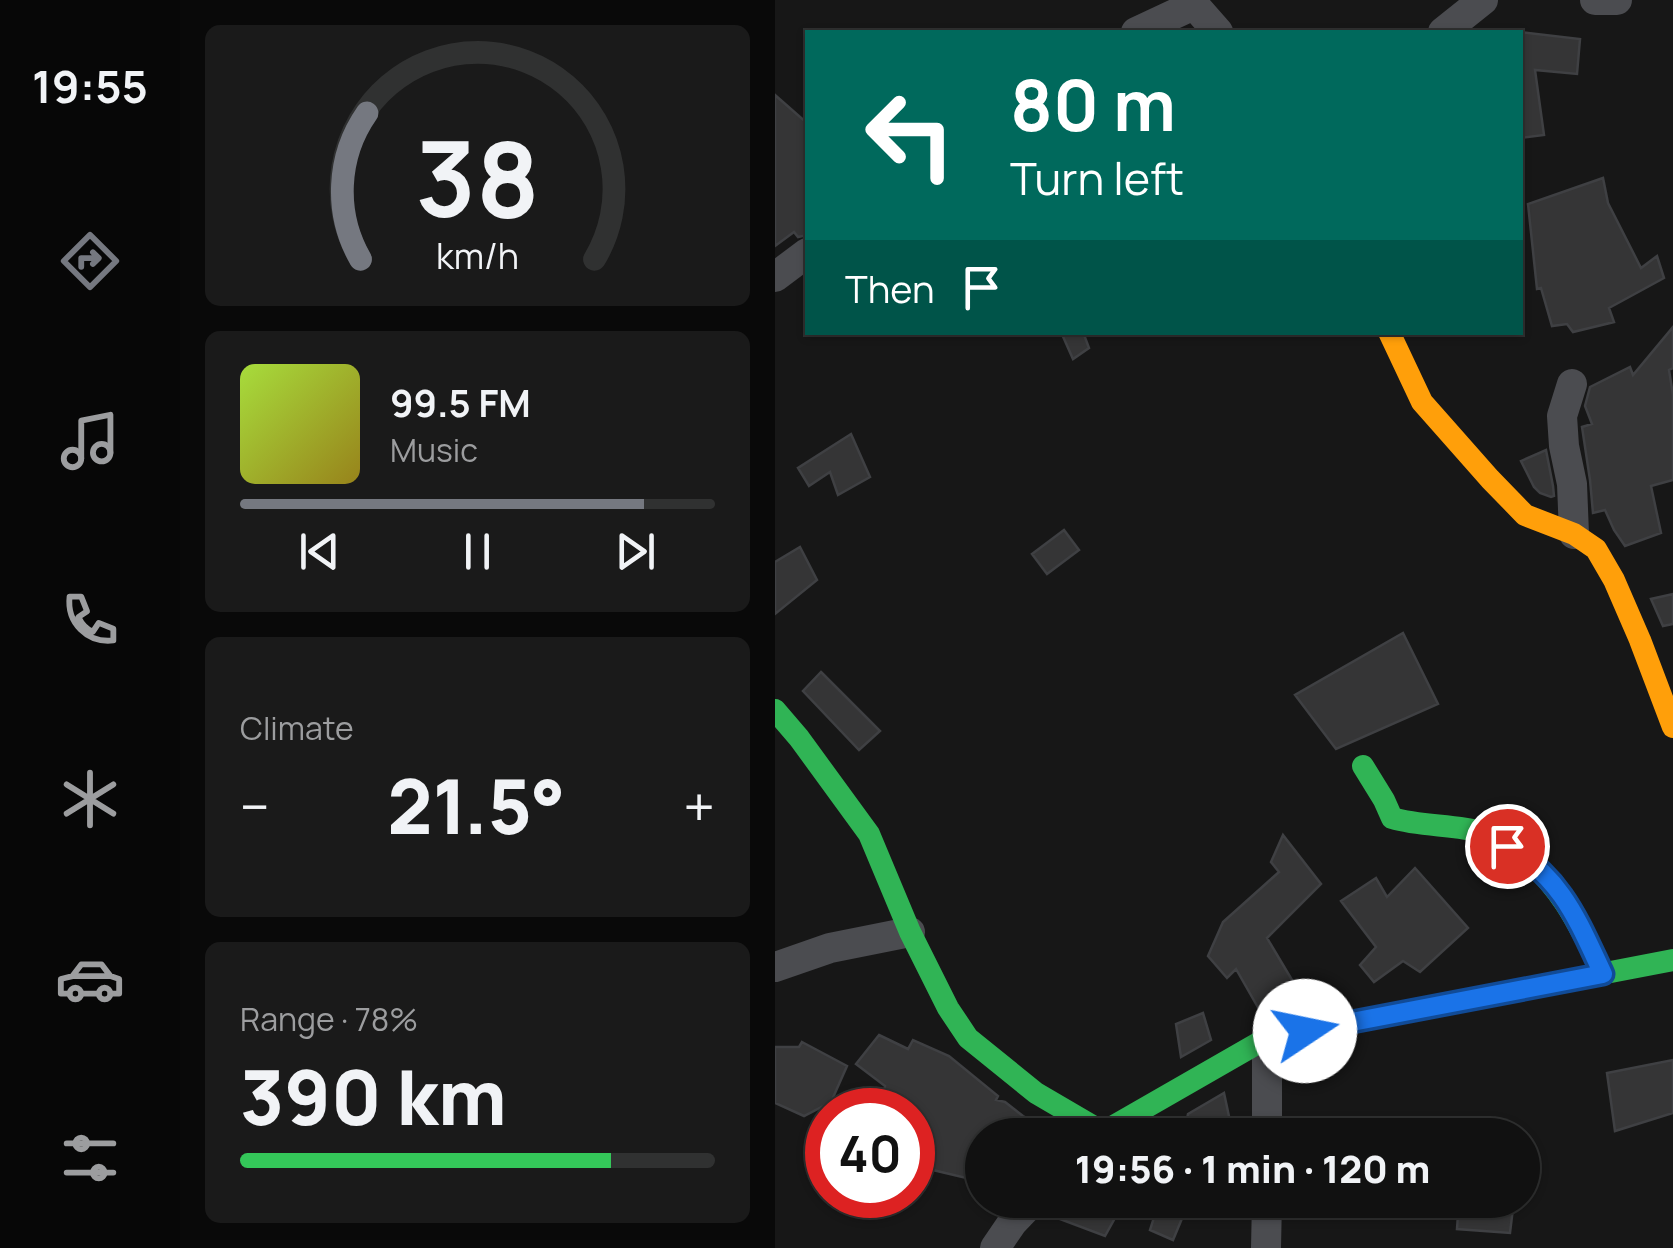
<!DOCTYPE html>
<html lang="en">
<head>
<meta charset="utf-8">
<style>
  :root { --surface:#111; --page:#1a1a1a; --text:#f1f3f6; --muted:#9c9d9f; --line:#303131; --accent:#757880 }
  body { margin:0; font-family:Manrope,sans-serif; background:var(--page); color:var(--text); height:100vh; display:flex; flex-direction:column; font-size:38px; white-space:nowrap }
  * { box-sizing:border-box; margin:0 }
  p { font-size:32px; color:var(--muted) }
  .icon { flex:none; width:55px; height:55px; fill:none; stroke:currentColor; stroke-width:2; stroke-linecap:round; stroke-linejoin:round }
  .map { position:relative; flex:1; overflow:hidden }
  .sheet { display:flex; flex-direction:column; gap:25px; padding:25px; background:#090909; width:595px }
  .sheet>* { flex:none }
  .hud { position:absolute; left:30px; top:30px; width:718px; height:305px; border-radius:0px; box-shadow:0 2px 8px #0004,0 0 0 2px var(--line); background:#00695c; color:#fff; overflow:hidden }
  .speed { position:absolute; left:30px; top:1088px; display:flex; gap:20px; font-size:50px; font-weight:700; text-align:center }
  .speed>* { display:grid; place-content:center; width:130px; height:130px; border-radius:50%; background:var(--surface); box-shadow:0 2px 8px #0004,0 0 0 2px var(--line); line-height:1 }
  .speed .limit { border:15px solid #d22; background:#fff; color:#111 }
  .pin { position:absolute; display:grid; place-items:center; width:85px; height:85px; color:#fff; margin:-42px; border:5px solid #fff; border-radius:50%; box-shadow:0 2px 10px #0007 }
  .me { position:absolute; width:110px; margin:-55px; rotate:79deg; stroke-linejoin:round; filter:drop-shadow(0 0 8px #0008) }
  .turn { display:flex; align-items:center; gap:35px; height:210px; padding:0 40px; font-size:45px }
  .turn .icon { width:130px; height:130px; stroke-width:2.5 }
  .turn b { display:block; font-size:70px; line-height:85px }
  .then { display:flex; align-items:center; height:95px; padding:0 40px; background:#0003; gap:20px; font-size:38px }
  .big { font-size:75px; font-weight:800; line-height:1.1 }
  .sheet .card { flex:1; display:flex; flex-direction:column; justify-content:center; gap:15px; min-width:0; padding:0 35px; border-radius:15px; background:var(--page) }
  .sheet .dial { align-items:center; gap:0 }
  .dial svg { height:260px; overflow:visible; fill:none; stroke:var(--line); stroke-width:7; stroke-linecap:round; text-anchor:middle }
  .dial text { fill:var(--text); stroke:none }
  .song { display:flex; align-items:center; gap:30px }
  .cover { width:120px; height:120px; border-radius:15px; background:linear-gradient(135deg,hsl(80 70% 55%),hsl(50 70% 35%)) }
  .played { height:10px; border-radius:5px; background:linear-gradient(90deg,var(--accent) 85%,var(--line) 85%) }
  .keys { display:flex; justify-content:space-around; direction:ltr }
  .heat { display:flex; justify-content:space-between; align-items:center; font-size:55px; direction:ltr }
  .charge { height:15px; border-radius:8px; background:linear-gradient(90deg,#34c759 78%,var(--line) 0) }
  .trip { position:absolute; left:190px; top:1118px; width:575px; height:100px; border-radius:50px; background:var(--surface); box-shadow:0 2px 8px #0004,0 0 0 2px var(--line); font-weight:800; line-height:100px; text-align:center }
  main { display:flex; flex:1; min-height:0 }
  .tabs { display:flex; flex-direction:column; width:180px; justify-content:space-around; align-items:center; background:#070707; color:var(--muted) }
  .tabs .icon { width:70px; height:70px }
  .tabs .active { color:var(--accent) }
  .tabs b { font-size:45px; color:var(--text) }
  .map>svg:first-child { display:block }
  .building { fill:#353536; stroke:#3f4043; stroke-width:2.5 }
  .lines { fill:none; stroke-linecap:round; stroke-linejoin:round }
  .street { stroke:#4b4c50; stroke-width:30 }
  .fast { stroke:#30b455; stroke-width:22 }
  .slow { stroke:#ff9f0a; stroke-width:22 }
  .route-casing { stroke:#114b97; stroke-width:25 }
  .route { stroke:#1a73e8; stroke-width:18 }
</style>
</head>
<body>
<main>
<nav class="tabs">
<b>19:55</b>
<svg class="icon active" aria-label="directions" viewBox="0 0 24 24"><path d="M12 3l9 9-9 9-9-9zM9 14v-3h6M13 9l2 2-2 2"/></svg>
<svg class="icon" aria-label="music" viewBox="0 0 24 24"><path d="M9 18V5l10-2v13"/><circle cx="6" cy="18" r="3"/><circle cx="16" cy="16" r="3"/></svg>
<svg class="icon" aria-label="phone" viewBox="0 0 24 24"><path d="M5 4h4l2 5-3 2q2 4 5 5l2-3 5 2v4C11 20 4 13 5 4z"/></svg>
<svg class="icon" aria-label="climate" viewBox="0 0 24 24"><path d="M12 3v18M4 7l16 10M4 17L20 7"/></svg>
<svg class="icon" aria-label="car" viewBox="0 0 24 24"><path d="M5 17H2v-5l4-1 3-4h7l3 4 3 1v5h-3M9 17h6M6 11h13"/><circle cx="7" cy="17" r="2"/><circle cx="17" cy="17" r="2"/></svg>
<svg class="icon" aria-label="filters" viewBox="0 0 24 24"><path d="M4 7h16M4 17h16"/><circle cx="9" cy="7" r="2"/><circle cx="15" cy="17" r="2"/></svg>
</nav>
<section class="sheet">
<div class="card dial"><svg viewBox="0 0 100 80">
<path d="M14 69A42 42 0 1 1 86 69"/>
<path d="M14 69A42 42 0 0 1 16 24" stroke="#757880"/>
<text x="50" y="56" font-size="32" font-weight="700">38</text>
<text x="50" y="72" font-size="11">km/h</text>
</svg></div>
<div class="card">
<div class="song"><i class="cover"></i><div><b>99.5 FM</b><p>Music</p></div></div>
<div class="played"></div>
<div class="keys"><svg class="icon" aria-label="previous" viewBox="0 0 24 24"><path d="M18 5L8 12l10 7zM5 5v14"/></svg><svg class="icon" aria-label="pause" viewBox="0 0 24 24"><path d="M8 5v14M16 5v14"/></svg><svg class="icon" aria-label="next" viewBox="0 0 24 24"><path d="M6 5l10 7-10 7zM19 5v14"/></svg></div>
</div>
<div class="card"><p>Climate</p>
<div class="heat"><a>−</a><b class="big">21.5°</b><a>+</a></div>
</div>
<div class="card"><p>Range · 78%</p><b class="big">390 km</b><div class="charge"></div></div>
</section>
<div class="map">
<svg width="898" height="1248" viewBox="0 0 898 1248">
  <rect width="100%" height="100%" fill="#171717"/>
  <path class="building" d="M745,32L805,39L802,74L760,70L769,135L745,138Z
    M0,95L32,123V235L23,237L19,232L0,246Z
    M828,178L833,203L866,268L882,256L889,278L834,308L839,322L798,332L792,324L777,326L766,288L762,289L753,204Z
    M898,327V368L894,370L898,395V480L876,486L886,533L850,546L839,530L830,510L818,513L815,480L807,427L817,424L810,406L815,387L855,367L858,375Z
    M286,332H308L314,348L298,359Z
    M76,434L95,477L63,495L55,472L34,486L23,468Z
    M771,450L778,486L779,496L776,497L765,493L759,487L746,461Z
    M289,530L304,550L272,574L257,554Z
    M25,547L42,580L0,614V562Z
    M898,594V624L888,626L876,599Z
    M628,633L663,704L561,749L520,695Z
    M46,672L105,731L84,750L28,691Z
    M508,835L546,884L492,938L520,985L485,1011L461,969L452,978L433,956L448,922L504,872L496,862Z
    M640,868L693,928L645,972L628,961L599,982L585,965L601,947L566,901L601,878L612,897Z
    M428,1013L436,1040L406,1057L401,1024Z
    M104,1035L133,1049L138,1040L174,1056L223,1096L221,1100L230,1102L248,1116L281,1135H208V1182L141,1166L148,1135L138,1133V1110H125L127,1105L107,1100L110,1086L81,1064Z
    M27,1042L72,1066L56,1102L29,1116L0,1103V1047H24Z
    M898,1060V1113L840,1131L832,1073Z
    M449,1093L458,1135H417L411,1124L413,1114Z
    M284,1200H350L330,1236L277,1216Z
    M684,1200H739L735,1233L682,1229Z
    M382,1208L408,1216L398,1240L375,1230Z"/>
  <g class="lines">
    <path class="street" d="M415,0L443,32
      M820,0H842
      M361,32L419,5
      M668,32L708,0
      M0,277L32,253
      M797,384L787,416L789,446L797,484L799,534
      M0,967L55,948L135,932
      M492,1135V1038
      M220,1248L237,1223L259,1200
      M491,1248L492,1200"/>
    <path class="fast" d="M0,710L24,738L94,834L135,932L173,1008L193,1038L261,1093L326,1131
      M588,766L609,800L617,818C647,827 680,824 710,833C720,836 729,843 737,848C783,879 805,926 828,974
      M323,1135L492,1038L898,960"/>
    <path class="slow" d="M614,332L647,402L715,479L750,515L799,534L821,549L839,580L865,640L898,727"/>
  </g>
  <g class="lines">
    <g class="route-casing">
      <path id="route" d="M530,1031L828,974C802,919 787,878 732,846"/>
    </g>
    <use href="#route" class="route"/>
  </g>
</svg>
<div class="speed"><div class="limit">40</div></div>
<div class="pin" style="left:732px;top:846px;background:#d93025"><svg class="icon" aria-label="arrive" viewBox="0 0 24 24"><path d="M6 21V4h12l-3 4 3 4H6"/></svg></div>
<svg class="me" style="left:530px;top:1031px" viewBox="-20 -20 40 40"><circle r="19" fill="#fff"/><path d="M0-13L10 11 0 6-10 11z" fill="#1a73e8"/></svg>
<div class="trip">19:56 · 1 min · 120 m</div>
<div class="hud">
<div class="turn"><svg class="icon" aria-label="left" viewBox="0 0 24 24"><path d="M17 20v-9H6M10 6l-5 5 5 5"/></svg><div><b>80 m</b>Turn left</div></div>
<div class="then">Then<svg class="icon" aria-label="arrive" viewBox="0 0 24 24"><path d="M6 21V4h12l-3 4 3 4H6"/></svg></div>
</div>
</div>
</main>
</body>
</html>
